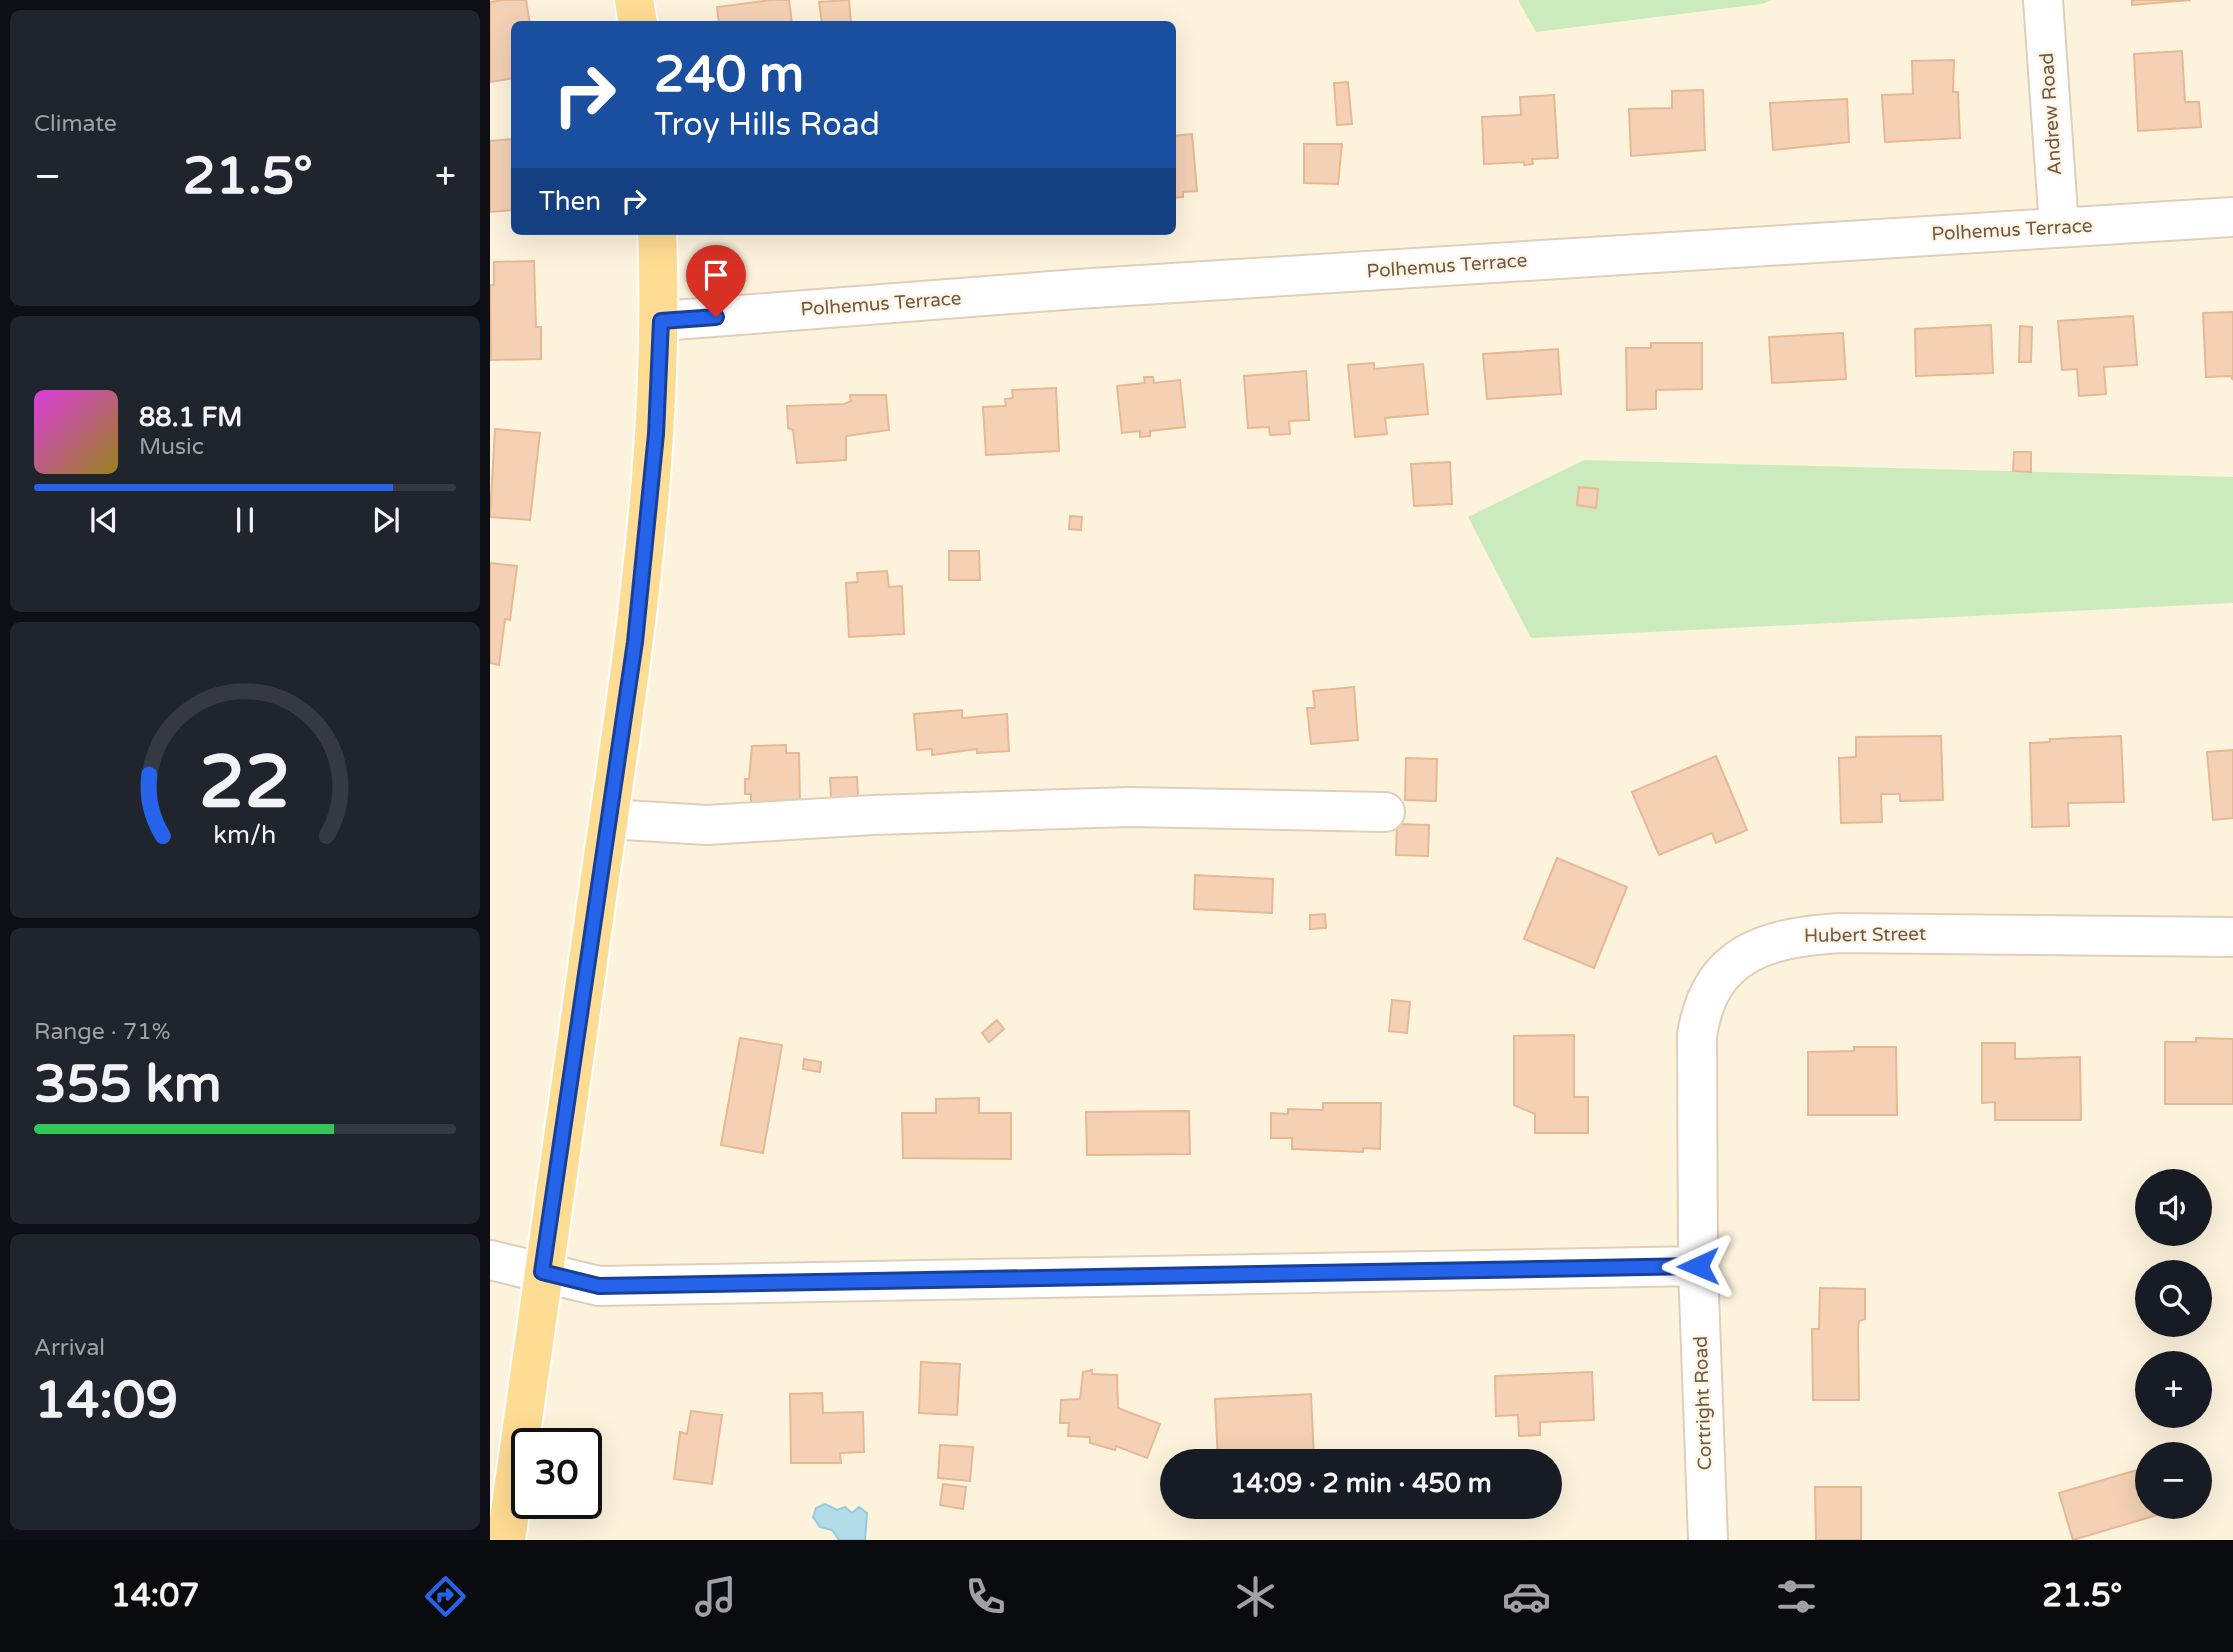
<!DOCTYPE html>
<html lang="en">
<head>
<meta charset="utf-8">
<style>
  :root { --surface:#171b24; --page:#20242c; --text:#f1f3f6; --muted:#9ea1a6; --line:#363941; --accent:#2563eb }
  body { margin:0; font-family:"Varela Round",sans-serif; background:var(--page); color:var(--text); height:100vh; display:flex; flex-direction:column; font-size:26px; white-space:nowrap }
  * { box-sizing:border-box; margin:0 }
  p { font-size:23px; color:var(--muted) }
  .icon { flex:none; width:38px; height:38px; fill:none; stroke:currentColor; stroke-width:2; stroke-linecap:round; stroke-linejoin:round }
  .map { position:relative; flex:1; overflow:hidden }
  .details { display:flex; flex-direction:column; gap:10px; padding:10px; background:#0d0f14; width:490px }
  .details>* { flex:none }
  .top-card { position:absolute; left:21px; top:21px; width:665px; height:214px; border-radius:10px; box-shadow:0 7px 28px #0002; background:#1a4fa0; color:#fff; overflow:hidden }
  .controls { position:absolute; left:1645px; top:1169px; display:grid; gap:14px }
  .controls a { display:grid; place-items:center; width:77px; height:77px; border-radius:50%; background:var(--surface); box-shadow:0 7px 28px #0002; font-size:35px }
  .speed { position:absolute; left:21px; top:1428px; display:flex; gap:14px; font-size:35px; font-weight:700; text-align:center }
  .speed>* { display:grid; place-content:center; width:91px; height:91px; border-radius:50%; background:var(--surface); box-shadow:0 7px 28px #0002; line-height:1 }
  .speed .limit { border:4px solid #111; border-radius:10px; background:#fff; color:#111 }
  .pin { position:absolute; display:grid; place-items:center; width:60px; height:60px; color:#fff; margin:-72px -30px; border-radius:50% 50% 50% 0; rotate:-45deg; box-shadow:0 0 7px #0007 }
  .pin .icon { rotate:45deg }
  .me { position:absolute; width:77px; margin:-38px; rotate:269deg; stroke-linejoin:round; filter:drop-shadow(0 0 5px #0008) }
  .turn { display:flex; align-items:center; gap:24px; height:147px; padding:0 28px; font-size:32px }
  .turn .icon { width:91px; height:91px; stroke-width:2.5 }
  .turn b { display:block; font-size:49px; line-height:60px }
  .then { display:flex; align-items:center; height:66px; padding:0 28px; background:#0003; gap:14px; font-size:26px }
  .big { font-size:52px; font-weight:700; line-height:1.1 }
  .details .card { flex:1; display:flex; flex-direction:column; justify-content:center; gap:10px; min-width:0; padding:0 24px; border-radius:10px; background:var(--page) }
  .details .dial { align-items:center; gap:0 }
  .dial svg { height:182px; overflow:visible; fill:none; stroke:var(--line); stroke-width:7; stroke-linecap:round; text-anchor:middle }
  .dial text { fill:var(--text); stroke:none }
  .song { display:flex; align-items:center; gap:21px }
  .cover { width:84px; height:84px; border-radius:10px; background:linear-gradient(135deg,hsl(300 70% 55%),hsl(50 70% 35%)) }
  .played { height:7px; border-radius:4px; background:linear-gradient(90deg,var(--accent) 85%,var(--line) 85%) }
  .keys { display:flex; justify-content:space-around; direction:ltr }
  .heat { display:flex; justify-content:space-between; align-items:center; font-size:38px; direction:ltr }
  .charge { height:10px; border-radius:5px; background:linear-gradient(90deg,#34c759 71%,var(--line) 0) }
  .trip { position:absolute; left:670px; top:1449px; width:402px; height:70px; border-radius:35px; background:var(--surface); box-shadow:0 7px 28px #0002; font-weight:700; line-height:70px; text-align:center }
  .dock { display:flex; height:112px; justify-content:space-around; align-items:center; background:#090b0e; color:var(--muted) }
  .dock .icon { width:49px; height:49px }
  .dock .current { color:var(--accent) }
  .dock b { font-size:32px; color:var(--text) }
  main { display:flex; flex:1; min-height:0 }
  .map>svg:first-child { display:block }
  .green { fill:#ccebbc }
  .water { fill:#b2dce7; stroke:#97cbd9; stroke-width:2 }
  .building { fill:#f4d1b4; stroke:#e7b893; stroke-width:2 }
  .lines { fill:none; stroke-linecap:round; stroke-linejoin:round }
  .minor-casing { stroke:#e1ceb9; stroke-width:42 }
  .major-casing { stroke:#fff; stroke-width:42 }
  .minor { stroke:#fff; stroke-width:38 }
  .major { stroke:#ffdc93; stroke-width:38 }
  .route-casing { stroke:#184099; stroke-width:18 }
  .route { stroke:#2563eb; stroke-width:12 }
  .labels { text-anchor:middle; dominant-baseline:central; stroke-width:5; stroke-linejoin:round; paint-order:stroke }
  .street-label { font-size:19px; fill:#745845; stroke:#fff6e5 }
</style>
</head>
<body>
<main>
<section class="details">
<div class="card"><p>Climate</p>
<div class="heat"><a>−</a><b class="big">21.5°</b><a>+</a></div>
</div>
<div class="card">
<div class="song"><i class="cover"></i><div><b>88.1 FM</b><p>Music</p></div></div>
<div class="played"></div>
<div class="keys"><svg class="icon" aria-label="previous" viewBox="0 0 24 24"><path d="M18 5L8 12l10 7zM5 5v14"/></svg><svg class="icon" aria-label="pause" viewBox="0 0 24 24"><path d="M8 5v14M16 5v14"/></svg><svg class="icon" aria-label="next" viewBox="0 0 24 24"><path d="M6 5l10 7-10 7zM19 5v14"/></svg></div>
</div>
<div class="card dial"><svg viewBox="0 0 100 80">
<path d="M14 69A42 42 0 1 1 86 69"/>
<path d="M14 69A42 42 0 0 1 8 42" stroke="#2563eb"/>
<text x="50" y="56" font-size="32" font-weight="700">22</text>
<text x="50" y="72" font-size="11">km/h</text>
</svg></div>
<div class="card"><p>Range · 71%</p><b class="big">355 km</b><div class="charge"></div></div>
<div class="card"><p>Arrival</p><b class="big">14:09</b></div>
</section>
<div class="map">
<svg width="1743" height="1540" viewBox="0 0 1743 1540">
  <rect width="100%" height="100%" fill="#fdf3dd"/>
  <path class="green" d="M1028,0H1282L1272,4L1046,32Z
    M1094,460L1743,477V603L1041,638L978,517Z"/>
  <path class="water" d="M335,1504L347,1510L355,1507L362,1513L369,1507L377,1513L375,1540H349L342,1530L330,1527L323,1517L326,1508Z"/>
  <path class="building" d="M14,0H36L40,24H24V78L0,82V2Z
    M281,0H299L302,24H229L227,7Z
    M359,0L361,24H332L329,2Z
    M1642,0H1701L1642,5Z
    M1692,51L1695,102H1709L1711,127L1648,131L1644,54Z
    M1464,60L1463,92H1468L1470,138L1395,142L1392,95L1423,94L1422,61Z
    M858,82L862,124L847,125L844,83Z
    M1213,90L1215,150L1141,156L1139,109L1182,108V91Z
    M1064,95L1068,158L1042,159L1043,164L1034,165V162L994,164L992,117L1031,115L1030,97Z
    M1357,99L1359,142L1283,150L1280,103Z
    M702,134L707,191L693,192V197L682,198V136Z
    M24,139V210L0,212V141Z
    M814,144H852L848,184L814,183Z
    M44,261L46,327H51V359L1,360L0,285H4V262Z
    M1743,312V380L1741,376L1716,377L1713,313Z
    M1643,316L1647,365L1614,367L1616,394L1589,396L1587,369L1572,370L1568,321Z
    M1501,325L1503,373L1426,376L1425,329Z
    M1530,326L1542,327L1541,362H1529Z
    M1353,333L1356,379L1282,383L1279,337Z
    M1161,343H1212V389L1166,390V409L1137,410L1136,348H1161Z
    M1068,349L1071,394L997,399L993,354Z
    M884,363V369L933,364L938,414L895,418L897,434L865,437L858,365Z
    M816,371L819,420L799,421L800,434L780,435L779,427L758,428L754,376Z
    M654,377H663L664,383L690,380L695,427L660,431V436L650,437V431L632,433L627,386L655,383Z
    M566,388L569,451L496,455L493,407L516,406L515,399L523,398L522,390Z
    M360,395H396L399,430L356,436V460L307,463L303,430L298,428L297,406L354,404L361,401Z
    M5,429L50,433L40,520L0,517Z
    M1524,452H1541V472L1523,471Z
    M960,462L962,504L924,506L921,464Z
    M1089,487L1108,489L1106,508L1087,505Z
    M580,516L592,517L591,530L579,529Z
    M459,551H489L490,580H459Z
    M0,563L27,566L20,620L15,619L9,665L0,663Z
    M397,571L399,587L412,586L414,634L359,637L356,583L368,582L367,573Z
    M864,687L868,740L821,744L817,708H825L823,691Z
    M472,710V718L517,714L519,751L487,753V749L442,755V749L427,750L424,714Z
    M1451,736L1453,800L1410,801V794H1391L1392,822L1351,823L1349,758L1366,757V737Z
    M1631,736L1634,802L1578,803L1579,826L1542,827L1540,743L1560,742V739Z
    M296,745V753H309L310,804L261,805V794H255V779H259L262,746Z
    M1743,750V818L1723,820L1717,752Z
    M1226,756L1257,830L1226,843L1222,833L1169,855L1142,792Z
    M916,758L947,759L946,801L915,800Z
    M367,777L368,797L341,798L340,778Z
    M907,824L939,825L938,856L906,855Z
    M1067,858L1137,887L1104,968L1034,939Z
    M705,875L783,879L782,913L704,909Z
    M835,914L836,928L820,929V915Z
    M902,1000L920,1002L917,1033L899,1031Z
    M507,1020L514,1029L499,1042L492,1033Z
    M1084,1035V1097H1098V1133H1045V1114L1024,1105V1036Z
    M250,1038L292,1045L273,1153L231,1145Z
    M1706,1038L1743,1039V1104H1675V1042H1706Z
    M1492,1043H1525V1059L1590,1057L1591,1120H1505V1102L1492,1103Z
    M1364,1047H1406L1407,1115H1318V1052L1364,1051Z
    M314,1059L331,1062L330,1072L313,1069Z
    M489,1098V1113H521V1159L413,1158L412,1113H446V1099Z
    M833,1103H891L890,1149L873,1148V1152L802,1149V1138H781V1113L798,1114V1109L833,1110Z
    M699,1111L700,1154L597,1155L596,1112Z
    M1330,1288L1375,1289V1319L1369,1321L1368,1329L1369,1400H1323L1322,1329H1329Z
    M431,1362L470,1364L467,1415L429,1413Z
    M602,1370V1374L627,1375L628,1408L670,1424L657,1458L626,1446L625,1450L600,1443V1437L578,1436L579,1423H570L571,1400L590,1399L593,1372Z
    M1102,1372L1104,1420L1050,1422V1435L1029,1436L1028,1415L1006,1416L1005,1376Z
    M332,1393L333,1413L373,1412L374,1452L350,1453L351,1463H301L300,1394Z
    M821,1394L824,1460L728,1461L725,1399Z
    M201,1411L232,1415L222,1484L184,1479L190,1432L197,1434Z
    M450,1445L483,1447L480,1481L448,1478Z
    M1657,1467V1507H1675L1677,1512L1583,1540L1569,1493Z
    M453,1484L476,1487L473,1509L450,1505Z
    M1325,1487H1371V1540H1326Z"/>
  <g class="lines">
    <g class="minor-casing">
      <path id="minor" d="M1553,0L1569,227
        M171,321L587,289L1743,217
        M119,819L217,825L383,815L640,807L895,812
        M0,1260L109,1286L1208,1266
        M1218,1540L1208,1266L1207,1035C1220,953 1275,938 1349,933L1743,937"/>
    </g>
    <g class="major-casing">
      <path id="major" d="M144,0L148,24
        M16,1540C47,1321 77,1102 109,884C141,667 176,451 167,231"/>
    </g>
    <use href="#minor" class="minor"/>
    <use href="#major" class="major"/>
  </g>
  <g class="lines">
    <g class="route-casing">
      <path id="route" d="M226,317L171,321L166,434L145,642L52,1272L109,1286L1208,1266"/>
    </g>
    <use href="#route" class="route"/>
  </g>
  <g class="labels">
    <g class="street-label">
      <text transform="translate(1561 114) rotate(-94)">Andrew Road</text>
      <text transform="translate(1522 230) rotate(-3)">Polhemus Terrace</text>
      <text transform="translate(957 266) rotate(-4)">Polhemus Terrace</text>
      <text transform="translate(391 304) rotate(-4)">Polhemus Terrace</text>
      <text transform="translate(1375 935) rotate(-1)">Hubert Street</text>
      <text transform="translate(1213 1403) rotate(-92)">Cortright Road</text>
    </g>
  </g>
</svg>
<div class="controls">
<a><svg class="icon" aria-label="sound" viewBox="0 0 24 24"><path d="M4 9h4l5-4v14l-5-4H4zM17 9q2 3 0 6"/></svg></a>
<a><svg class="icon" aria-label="search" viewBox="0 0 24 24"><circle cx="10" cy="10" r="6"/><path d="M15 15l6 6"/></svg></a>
<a>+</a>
<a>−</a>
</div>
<div class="speed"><div class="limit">30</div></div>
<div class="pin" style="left:226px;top:317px;background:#d93025"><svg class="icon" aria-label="arrive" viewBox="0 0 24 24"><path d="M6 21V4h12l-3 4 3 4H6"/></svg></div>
<svg class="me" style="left:1208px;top:1266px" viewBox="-20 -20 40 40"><path d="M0-17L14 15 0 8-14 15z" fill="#2563eb" stroke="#fff" stroke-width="4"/></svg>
<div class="trip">14:09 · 2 min · 450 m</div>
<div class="top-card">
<div class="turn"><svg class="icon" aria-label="right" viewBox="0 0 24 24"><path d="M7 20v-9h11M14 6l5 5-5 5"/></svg><div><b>240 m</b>Troy Hills Road</div></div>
<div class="then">Then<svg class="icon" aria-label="right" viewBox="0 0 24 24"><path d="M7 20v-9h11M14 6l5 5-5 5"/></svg></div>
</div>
</div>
</main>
<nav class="dock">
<b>14:07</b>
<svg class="icon current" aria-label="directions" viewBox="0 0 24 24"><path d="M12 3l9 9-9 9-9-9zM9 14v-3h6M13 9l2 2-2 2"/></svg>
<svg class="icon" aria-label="music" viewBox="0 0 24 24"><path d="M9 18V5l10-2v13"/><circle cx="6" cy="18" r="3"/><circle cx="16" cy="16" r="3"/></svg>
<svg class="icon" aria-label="phone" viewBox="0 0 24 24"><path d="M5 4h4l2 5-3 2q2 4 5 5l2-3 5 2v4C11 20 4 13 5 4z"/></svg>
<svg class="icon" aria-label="climate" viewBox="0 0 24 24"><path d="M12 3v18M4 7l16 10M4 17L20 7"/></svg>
<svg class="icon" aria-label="car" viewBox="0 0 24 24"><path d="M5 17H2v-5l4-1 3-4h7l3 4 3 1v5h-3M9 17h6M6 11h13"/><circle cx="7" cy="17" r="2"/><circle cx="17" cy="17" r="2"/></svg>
<svg class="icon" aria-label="filters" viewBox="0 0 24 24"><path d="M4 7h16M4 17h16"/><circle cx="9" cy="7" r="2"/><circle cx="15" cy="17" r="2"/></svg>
<b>21.5°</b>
</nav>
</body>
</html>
